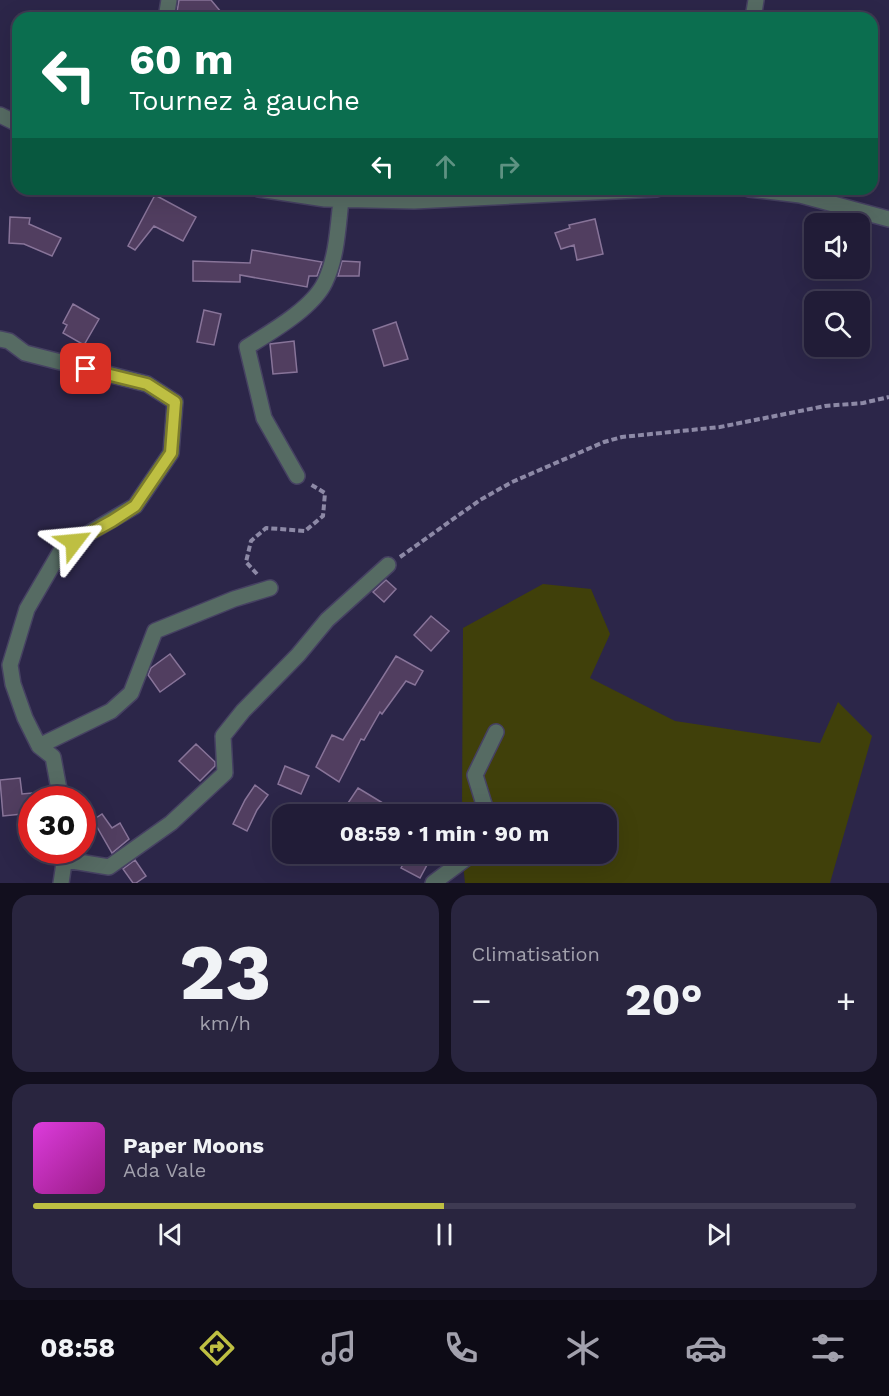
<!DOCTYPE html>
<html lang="fr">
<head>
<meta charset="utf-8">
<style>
  :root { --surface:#211c37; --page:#29253f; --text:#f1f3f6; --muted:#a2a1ad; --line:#3e3a52; --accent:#bebf42 }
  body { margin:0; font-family:"Work Sans",sans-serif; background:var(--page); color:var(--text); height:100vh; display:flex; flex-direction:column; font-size:22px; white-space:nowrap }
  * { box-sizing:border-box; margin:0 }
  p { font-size:20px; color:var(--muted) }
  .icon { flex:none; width:33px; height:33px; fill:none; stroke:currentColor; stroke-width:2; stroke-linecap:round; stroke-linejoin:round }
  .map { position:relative; height:883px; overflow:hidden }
  .drawer { display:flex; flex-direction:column; gap:12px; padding:12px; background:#120f1e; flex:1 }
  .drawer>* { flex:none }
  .banner { position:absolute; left:12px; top:12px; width:866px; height:183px; border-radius:18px; box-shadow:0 6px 24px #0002,0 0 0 2px var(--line); background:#0b6e4f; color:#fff; overflow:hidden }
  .tools { position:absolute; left:804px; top:213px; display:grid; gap:12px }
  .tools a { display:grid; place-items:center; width:66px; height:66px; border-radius:12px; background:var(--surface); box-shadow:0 6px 24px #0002,0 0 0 2px var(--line); font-size:30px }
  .speed { position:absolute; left:18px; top:786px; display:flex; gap:12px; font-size:30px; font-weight:700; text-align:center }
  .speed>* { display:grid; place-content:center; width:78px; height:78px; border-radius:50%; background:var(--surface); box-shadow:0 6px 24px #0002,0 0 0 2px var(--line); line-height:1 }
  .speed .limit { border:9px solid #d22; background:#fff; color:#111 }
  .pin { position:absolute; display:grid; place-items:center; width:51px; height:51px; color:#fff; margin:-26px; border-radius:12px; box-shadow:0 3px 9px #0006 }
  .me { position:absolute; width:66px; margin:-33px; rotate:61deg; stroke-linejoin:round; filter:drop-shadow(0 0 4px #0008) }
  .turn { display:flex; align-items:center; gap:21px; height:126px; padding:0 18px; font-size:27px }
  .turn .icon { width:78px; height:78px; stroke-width:2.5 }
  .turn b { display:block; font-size:42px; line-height:51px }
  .lanes { display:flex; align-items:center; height:57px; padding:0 18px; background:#0003; justify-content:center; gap:30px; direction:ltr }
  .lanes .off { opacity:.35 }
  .big { font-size:45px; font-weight:700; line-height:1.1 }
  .drawer .widget { flex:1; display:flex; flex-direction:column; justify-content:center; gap:9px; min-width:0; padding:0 21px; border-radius:18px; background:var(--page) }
  .drawer .dial { align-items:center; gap:0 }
  .dial b { font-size:78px; line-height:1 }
  .song { display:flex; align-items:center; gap:18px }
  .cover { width:72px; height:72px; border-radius:9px; background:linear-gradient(135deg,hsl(300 70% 55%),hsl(310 70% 35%)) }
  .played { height:6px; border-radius:3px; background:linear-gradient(90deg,var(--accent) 50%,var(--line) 50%) }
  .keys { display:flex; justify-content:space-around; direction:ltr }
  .heat { display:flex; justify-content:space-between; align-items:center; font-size:33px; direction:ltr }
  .drawer .tiles { flex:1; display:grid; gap:12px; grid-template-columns:1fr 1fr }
  .widget:last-child { grid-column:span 2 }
  .trip { position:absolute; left:272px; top:804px; width:345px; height:60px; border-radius:18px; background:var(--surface); box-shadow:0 6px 24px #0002,0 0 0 2px var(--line); font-weight:700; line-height:60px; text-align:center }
  .dock { display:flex; height:96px; justify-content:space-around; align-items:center; background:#0d0b16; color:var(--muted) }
  .dock .icon { width:42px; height:42px }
  .dock .selected { color:var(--accent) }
  .dock b { font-size:27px; color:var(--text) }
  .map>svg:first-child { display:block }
  .green { fill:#40400a }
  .building { fill:#513e60; stroke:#887499; stroke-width:1.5 }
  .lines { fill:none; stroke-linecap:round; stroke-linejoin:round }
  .street-casing { stroke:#464162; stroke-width:18 }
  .path { stroke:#8d89a6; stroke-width:4; stroke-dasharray:6 3; stroke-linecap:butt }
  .street { stroke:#566b63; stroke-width:15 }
  .route-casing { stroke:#7c7c2b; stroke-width:15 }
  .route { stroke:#bebf42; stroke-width:10 }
</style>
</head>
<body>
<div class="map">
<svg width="889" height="883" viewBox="0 0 889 883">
  <rect width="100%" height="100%" fill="#2c2649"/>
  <path class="green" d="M543,584L591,589L610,634L590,678L675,721L820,743L838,702L872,736L830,883H465L462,854H606V814H462L463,628Z"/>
  <path class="building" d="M179,0H211L226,18H176Z
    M155,195L196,217L183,241L154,226L135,250L128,246Z
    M10,217L30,218L29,224L61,238L52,256L24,244L9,243Z
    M595,219L603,254L577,260L574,245L561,249L555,233L570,228L569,225Z
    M252,250L322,262L317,276H309L307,287L240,275V282L193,281V261L250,263Z
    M342,261L360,262L359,276H338Z
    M73,304L99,319L84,345L63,333L67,325L63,323Z
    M204,310L221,314L214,345L197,342Z
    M396,322L408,359L384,366L373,330Z
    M294,341L297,372L273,374L270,344Z
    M386,580L396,589L384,602L373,592Z
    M431,616L449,631L431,651L414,635Z
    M170,654L185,674L160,692L148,675L151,668Z
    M396,656L423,671L415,685L406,681L382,714L380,712L364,740L361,739L339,782L316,767L332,735L343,740Z
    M196,744L215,762V766L200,781L179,761Z
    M285,766L309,776L301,794L278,784Z
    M20,778L22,794L32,793V813L3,816L0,780Z
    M255,785L268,795L257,810L247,831L233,824L245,800Z
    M358,788L401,814H360L346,806Z
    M102,814L112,828L120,823L129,839L112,853L93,820Z
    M409,854L428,863L420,878L401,868Z
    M135,860L146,876L136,883H133L123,869Z"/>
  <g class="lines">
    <g class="street-casing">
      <path id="street" d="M166,18L169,0
        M753,18L756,0
        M0,115L18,124
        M259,189L325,199L414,201L657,189
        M749,189L800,195L889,219
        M0,339L9,341L25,353L147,384L175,402L171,453L135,506L62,549L27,609L10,665L13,684L25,718L39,746L111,711L131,693L155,631L234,599L270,588
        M297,476L264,418L247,347C271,332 313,308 325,282C337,257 338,226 341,200
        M39,746L53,757L61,800
        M487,814L475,775L496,732
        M66,860L109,867L171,823L225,773L223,736L243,711L298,655L327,620L388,565
        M61,883L66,850
        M433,883L472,854"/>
    </g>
    <path class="path" d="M400,557L480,500L512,482L604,442L622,437L720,427L825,406L863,403L889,397
      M257,574L246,562L251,541L266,528L305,531L323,516L325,493L310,484"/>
    <use href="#street" class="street"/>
  </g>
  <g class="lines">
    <g class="route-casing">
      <path id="route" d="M74,542L112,521L135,506L171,453L175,402L147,384L86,369"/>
    </g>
    <use href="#route" class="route"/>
  </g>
</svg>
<div class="tools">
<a><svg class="icon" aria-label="sound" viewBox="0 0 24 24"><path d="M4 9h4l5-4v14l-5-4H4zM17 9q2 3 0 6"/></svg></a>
<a><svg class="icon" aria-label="search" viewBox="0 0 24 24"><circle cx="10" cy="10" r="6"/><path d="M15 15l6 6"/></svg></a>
</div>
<div class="speed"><div class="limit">30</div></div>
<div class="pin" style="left:86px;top:369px;background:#d93025"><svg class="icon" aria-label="arrive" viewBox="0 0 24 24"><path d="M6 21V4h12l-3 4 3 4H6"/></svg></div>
<svg class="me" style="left:74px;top:542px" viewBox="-20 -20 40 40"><path d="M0-17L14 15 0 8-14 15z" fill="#bebf42" stroke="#fff" stroke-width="4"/></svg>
<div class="trip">08:59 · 1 min · 90 m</div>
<div class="banner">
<div class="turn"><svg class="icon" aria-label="left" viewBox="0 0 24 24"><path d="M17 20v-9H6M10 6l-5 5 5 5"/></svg><div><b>60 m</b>Tournez à gauche</div></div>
<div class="lanes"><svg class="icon" aria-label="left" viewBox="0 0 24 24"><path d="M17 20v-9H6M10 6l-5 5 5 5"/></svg><svg class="icon off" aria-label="ahead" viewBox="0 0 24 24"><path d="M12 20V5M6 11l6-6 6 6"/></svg><svg class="icon off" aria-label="right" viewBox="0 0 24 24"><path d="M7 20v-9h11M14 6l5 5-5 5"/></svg></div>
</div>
</div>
<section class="drawer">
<div class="tiles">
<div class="widget dial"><b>23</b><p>km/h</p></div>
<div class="widget"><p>Climatisation</p>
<div class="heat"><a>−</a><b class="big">20°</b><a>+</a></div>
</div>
<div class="widget">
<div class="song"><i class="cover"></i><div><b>Paper Moons</b><p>Ada Vale</p></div></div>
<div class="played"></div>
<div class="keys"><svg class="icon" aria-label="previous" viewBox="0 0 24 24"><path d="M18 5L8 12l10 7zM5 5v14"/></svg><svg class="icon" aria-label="pause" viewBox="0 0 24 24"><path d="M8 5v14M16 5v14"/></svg><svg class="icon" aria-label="next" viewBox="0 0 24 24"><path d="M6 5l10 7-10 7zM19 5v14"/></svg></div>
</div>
</div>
</section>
<nav class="dock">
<b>08:58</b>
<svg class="icon selected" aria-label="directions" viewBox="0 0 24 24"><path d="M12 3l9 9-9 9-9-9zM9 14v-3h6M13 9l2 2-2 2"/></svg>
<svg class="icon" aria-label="music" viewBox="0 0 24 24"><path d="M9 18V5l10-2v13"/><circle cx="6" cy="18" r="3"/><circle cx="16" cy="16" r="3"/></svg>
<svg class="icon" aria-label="phone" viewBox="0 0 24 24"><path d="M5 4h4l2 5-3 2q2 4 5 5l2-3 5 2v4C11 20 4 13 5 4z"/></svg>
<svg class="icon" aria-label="climate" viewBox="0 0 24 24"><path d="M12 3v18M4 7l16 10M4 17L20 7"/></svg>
<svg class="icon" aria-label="car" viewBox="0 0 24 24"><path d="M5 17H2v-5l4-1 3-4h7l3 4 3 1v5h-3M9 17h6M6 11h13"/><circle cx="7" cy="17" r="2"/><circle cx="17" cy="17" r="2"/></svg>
<svg class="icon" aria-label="filters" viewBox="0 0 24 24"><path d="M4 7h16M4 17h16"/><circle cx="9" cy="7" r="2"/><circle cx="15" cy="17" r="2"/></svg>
</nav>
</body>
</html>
